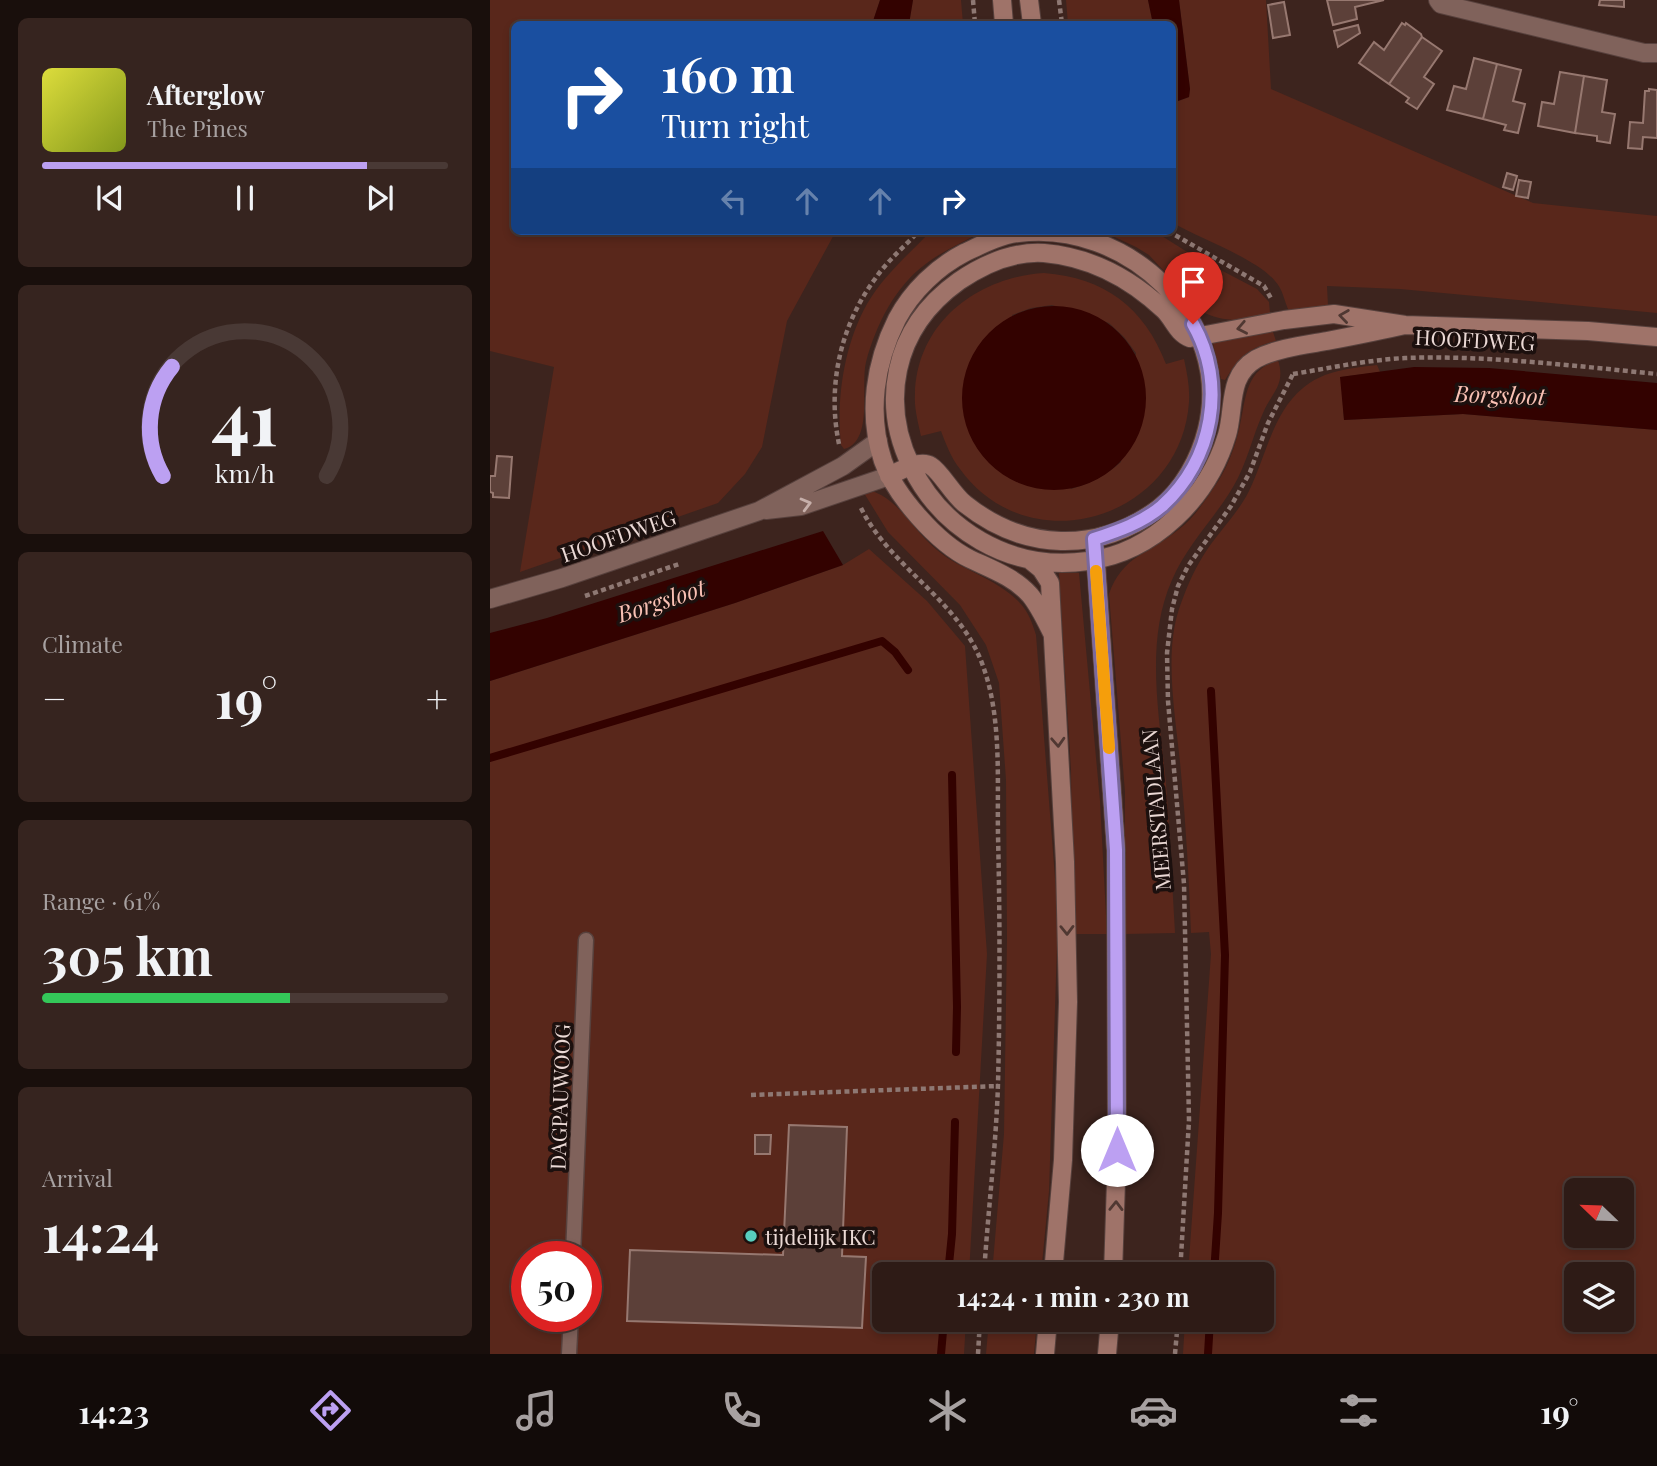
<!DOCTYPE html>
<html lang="en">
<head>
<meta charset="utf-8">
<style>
  :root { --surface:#2e1b16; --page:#36241f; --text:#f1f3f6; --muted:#a7a1a1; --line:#493935; --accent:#bca0f2 }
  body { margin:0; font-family:"Playfair Display",serif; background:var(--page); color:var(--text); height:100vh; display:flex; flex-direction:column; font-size:26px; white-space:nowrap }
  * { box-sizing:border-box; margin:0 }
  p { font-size:23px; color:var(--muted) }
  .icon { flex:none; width:38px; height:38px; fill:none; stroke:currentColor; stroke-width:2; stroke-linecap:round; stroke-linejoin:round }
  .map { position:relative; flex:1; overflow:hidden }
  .drawer { display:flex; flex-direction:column; gap:18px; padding:18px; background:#190f0c; width:490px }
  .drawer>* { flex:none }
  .banner { position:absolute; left:21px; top:21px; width:665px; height:214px; border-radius:10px; box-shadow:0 4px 10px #0003,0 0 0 2px var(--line); background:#1a4fa0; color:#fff; overflow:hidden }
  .needle { width:46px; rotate:293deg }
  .fabs { position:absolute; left:1074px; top:1178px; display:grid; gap:14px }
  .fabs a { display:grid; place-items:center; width:70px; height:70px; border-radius:10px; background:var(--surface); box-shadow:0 4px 10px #0003,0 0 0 2px var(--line); font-size:35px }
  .speed { position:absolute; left:21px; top:1241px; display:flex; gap:14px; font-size:35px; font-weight:700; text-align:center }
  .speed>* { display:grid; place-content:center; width:91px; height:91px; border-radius:50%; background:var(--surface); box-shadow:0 4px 10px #0003,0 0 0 2px var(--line); line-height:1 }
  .speed .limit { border:10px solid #d22; background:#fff; color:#111 }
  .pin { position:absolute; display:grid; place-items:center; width:60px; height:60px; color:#fff; margin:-72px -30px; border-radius:50% 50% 50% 0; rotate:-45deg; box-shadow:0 0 7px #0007 }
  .pin .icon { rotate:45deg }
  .me { position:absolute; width:77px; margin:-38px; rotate:0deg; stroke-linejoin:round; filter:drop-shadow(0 0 5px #0008) }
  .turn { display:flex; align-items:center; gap:24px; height:147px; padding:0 35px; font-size:32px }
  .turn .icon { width:91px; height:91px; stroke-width:2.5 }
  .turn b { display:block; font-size:49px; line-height:60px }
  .lanes { display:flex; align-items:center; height:66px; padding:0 35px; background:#0003; justify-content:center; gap:35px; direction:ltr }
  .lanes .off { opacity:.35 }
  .big { font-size:52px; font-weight:700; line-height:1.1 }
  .drawer .card { flex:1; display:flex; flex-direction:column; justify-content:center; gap:10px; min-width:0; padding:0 24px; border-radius:10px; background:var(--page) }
  .drawer .dial { align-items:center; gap:0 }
  .dial svg { height:182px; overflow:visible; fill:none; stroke:var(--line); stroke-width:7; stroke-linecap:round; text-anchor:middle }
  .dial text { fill:var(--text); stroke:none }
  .song { display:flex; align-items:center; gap:21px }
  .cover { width:84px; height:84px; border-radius:10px; background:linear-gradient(135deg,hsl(60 70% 55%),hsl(70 70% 35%)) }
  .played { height:7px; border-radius:4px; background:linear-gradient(90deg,var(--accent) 80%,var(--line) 80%) }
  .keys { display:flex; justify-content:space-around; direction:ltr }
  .heat { display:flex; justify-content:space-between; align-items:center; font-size:38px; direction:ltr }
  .charge { height:10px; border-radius:5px; background:linear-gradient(90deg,#34c759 61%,var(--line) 0) }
  .trip { position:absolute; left:382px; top:1262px; width:402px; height:70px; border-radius:10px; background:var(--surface); box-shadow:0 4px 10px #0003,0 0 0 2px var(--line); font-weight:700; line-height:70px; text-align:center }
  .tab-bar { display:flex; height:112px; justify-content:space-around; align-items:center; background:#120b09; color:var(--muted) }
  .tab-bar .icon { width:49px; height:49px }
  .tab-bar .active { color:var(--accent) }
  .tab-bar b { font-size:32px; color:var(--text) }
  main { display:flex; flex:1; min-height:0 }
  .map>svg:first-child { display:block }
  .green { fill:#59271b; fill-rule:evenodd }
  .water { fill:#330200 }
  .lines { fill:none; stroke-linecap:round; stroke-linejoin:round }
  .stream { stroke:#330200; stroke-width:8 }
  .building { fill:#5c4039; stroke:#977870; stroke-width:2 }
  .lane-casing { stroke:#57413d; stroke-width:17 }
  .street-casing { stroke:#57413d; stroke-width:20 }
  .secondary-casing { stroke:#57413d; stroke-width:20 }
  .path { stroke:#8e7873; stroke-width:4.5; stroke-dasharray:5 3.5; stroke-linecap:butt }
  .lane { stroke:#80625b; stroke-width:14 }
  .street { stroke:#80625b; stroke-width:18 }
  .secondary { stroke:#9f7369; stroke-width:18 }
  .oneway { stroke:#503832 }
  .oneway2 { stroke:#c6afaa }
  .route-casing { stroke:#7a689d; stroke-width:18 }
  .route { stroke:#bca0f2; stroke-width:12 }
  .slow { stroke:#f59e0b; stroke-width:12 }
  .poi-dot { fill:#58cebf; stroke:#1c100e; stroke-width:2.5 }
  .labels { text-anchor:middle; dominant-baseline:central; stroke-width:7; stroke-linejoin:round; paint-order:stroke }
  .street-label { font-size:21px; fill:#ebd9d5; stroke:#1c100e }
  .poi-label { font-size:21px; fill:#ebd9d5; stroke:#1c100e; text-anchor:start }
  .water-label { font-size:23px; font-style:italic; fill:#f9c1b4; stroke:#1c100e }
</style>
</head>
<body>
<main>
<section class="drawer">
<div class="card">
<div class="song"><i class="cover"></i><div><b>Afterglow</b><p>The Pines</p></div></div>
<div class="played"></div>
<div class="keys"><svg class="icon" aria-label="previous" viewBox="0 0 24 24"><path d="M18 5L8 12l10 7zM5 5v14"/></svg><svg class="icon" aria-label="pause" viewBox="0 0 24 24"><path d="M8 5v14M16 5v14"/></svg><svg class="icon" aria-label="next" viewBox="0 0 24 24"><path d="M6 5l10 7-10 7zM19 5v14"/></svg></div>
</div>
<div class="card dial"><svg viewBox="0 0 100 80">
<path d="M14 69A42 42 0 1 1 86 69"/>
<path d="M14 69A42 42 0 0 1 18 21" stroke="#bca0f2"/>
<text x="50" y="56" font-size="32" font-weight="700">41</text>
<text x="50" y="72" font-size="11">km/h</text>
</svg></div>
<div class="card"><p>Climate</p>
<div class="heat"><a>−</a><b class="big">19°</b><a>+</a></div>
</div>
<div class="card"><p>Range · 61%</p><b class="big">305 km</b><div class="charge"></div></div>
<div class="card"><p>Arrival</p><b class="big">14:24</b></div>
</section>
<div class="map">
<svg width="1167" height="1354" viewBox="0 0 1167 1354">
  <rect width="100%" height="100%" fill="#3d241e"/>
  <path class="green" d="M0,0H390L382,24H24V231H346L297,321L272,447L255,474L228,503L30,572L64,367L0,351Z
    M423,0H471L473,24H419Z
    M576,0H658L663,24H578Z
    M689,0H776L781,89L1043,203L1167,216V313L910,289L837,286L838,306L799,311C794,301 793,289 785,281C767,259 709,238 683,223L682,100L686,102L699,97L700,89Z
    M441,231H493C474,242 454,250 437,263C405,286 386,325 376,362C370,387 384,441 354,449L351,445C346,399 354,345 377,304C393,276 419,254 441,231Z
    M612,231H664L702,255L767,289L779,302L780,313C757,322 733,323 711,311L659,255L646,247Z
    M554,273C615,278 654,307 676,364L694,359C697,373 700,388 699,402C691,519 539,565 470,469C461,458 456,444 451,431L431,436C428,422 424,408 425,394C427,322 488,277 554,273ZM562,305L619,323L634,337L646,353L631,462C615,476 601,483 581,489L522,315L541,308Z
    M782,329L786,341C757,348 750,357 735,380L731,379L723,343Z
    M788,360C796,385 782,392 773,413C762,437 757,464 743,487C724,519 697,545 682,580C654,643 670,718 676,784C680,834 682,883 685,933L634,934L635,792L619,594C632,556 660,553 688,530C705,518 717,497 729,480C739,463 746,444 750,425C756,398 755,370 788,360Z
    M887,365L890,372L851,377L854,420L973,414L1167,430V1354H693L695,1320H772V1274H698L721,954L719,932L701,933C699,879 696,826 691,773C687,723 673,658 689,609C695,591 703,572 713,556C727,533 747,515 759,491C780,448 785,395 835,375C851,369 870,367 887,365ZM1087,1190H1132V1236H1087ZM1087,1274H1132V1320H1087Z
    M379,490C410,499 423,531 447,550C472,571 506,578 529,602C538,611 542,622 546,635L568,916L559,1191L551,1274H502L514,1134L517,938L516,780L509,683L496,645L470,605L398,532L374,493Z
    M379,549L437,601L475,646L497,954L479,1274H394V1320H476L474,1354H0V681L245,603L353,565ZM37,1256H96V1316H37Z
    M569,573H589L610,801L617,934H583L581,770Z
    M499,1320H547L544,1354H496Z"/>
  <path class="water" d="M390,0H423L419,24H382Z
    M658,0H689L700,89L699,97L685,102L683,100L682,24H663Z
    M472 398a92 92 0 1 1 184 0a92 92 0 1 1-184 0Z
    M924,367L999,368L1167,383V430L973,414L854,420L850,377Z
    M333,531L353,565L245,603L0,681V633L57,618Z"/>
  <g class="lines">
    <path class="stream" d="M721,691L735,955L728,1213L724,1274
      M0,758L392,641L405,652L418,670
      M462,775L467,1007L466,1052
      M458,1274L462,1234L465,1122
      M451,1354L454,1320
      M718,1354L720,1320"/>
  </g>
  <path class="building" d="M837,0H894L865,7L867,19L843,25Z
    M1110,0H1134V7L1109,5Z
    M794,2L800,35L783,38L778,5Z
    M912,23L915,25L916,23L931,34L932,37L899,84L869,63L884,42L894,50Z
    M868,25L870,33L848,47L844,31Z
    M932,37L952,51L934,77L944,84L927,109L916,102L919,98L899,84Z
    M984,58L1007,64L993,119L957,110L964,86L976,89Z
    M1007,64L1031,70L1023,101L1035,104L1028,133L1014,130L1016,125L993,119Z
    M1070,72L1094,76L1085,133L1048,126L1052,102L1064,104Z
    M1094,76L1117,80L1112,112L1125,114L1120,143L1107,141V136L1085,133Z
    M1159,89L1167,90V138L1153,137L1152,149L1138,148L1140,122L1153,123L1155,91H1159Z
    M1017,173L1027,176L1023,190L1013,187Z
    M1029,180L1041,182L1038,198L1026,196Z
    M7,456L22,457L19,498L3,497V493L0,492V476H5Z
    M299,1125L357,1127L352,1256L376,1257L372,1328L137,1321L140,1250L293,1255Z
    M265,1135H281L280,1154H265Z"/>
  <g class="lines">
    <g class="lane-casing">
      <path id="lane" d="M83,1256L96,940
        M79,1354L81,1316"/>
    </g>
    <g class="street-casing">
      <path id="street" d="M948,0L951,4L1154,53H1167
        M276,510L311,506L399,476
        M0,599L72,578L269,511L353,466L388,441"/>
    </g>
    <g class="secondary-casing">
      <path id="secondary" d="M512,0L514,24
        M539,0L542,24
        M915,325C889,331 863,336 837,341C814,345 787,348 766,359C737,376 745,408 737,435C718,498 664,552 598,561C438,584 330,380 469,281C494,264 523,251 554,253C600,257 641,279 674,310C684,320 687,333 700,338L794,320L844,314L915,325L1098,331L1167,337
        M399,476C409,471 430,459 441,466C451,472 463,495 475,504C534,551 607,554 668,509C693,490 710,458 717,429C744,319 636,219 528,233C510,235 491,245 474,253C447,267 422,291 407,319C385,363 377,413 393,461C405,495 447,543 480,559C501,569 524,577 540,595C549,606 556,621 562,633
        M605,550L626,850L627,1150L623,1274
        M540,560L551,569L560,583L575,862L578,1002L573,1160L563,1274
        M555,1354L558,1320
        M617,1354L620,1320"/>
    </g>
    <path class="path" d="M483,0L485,24
      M569,0L572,24
      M678,231L774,286L782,300
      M803,374C840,368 877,360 915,358C995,355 1086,366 1167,374
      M349,444C337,387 350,326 385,279C397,261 415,246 429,231
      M371,508C401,569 470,600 493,666C512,718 507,780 508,835C510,918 510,1001 508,1084C506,1147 498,1211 494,1274
      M95,596L189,564
      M261,1095L508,1086
      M690,1274L699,1120L694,884L678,701L677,653L682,609L688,586L698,566L741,506L760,472L778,423L803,374
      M488,1354L490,1320
      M685,1354L688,1320"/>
    <use href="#lane" class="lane"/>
    <use href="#street" class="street"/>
    <use href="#secondary" class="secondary"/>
  </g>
  <defs><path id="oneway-chevron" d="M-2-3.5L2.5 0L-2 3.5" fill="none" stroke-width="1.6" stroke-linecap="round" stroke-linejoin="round" transform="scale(1.75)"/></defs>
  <g class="oneway">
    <use href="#oneway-chevron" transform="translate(854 316) rotate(-172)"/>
    <use href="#oneway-chevron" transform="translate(752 328) rotate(169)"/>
    <use href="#oneway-chevron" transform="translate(568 742) rotate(87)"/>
    <use href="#oneway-chevron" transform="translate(577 930) rotate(89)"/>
    <use href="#oneway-chevron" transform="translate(626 1206) rotate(-89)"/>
  </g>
  <use class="oneway2" href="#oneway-chevron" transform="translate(316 504) rotate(-15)"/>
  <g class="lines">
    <g class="route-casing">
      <path id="route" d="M627,1150L626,850L604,539C628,531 652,523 672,506C723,460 737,384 703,324"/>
    </g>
    <use href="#route" class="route"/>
    <path class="slow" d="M606,571L619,748"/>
  </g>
  <circle class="poi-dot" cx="261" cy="1236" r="7"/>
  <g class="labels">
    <g class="street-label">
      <text transform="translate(985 339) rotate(3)">HOOFDWEG</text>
      <text transform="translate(128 535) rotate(-19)">HOOFDWEG</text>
      <text transform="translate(665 810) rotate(-95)">MEERSTADLAAN</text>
      <text transform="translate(69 1097) rotate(-88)">DAGPAUWOOG</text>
    </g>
    <g class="poi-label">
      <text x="275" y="1236">tijdelijk IKC</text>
    </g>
    <g class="water-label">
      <text transform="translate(1010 394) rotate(2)">Borgsloot</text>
      <text transform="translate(171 600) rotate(-18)">Borgsloot</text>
    </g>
  </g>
</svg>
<div class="fabs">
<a><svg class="needle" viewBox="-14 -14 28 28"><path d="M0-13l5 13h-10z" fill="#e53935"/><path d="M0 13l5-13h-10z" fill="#a7a1a1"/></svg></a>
<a><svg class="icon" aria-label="layers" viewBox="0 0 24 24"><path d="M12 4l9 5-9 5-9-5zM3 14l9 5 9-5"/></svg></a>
</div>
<div class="speed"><div class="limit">50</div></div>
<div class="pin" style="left:703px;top:324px;background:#d93025"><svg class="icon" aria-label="arrive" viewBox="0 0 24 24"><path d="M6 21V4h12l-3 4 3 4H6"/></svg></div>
<svg class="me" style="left:627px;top:1150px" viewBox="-20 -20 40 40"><circle r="19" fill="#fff"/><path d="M0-13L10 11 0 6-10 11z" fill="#bca0f2"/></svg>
<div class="trip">14:24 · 1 min · 230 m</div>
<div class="banner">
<div class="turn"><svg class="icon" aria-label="right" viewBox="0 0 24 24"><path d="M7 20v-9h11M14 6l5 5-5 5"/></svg><div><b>160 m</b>Turn right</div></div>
<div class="lanes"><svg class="icon off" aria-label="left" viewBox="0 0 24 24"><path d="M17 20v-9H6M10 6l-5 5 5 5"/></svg><svg class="icon off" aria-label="ahead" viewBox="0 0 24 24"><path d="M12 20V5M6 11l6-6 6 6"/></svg><svg class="icon off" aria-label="ahead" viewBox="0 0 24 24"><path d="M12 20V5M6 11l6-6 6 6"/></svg><svg class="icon" aria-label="right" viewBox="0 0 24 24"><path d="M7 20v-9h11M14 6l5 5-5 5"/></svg></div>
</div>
</div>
</main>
<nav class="tab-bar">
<b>14:23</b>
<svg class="icon active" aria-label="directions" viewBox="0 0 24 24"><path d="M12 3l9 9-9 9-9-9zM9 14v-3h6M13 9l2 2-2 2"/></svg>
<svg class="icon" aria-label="music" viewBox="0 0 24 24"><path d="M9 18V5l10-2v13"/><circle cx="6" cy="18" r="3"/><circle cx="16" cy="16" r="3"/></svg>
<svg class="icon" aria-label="phone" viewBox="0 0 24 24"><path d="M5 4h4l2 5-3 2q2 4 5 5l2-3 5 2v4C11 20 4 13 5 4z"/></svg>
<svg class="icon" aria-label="climate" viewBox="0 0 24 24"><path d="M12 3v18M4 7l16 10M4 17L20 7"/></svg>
<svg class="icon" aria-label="car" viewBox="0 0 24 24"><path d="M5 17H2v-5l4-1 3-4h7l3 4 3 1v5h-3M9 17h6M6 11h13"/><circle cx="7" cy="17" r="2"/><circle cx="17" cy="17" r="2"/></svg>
<svg class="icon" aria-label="filters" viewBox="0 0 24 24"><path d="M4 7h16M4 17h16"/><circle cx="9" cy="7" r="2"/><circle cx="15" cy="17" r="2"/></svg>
<b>19°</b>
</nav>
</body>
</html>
